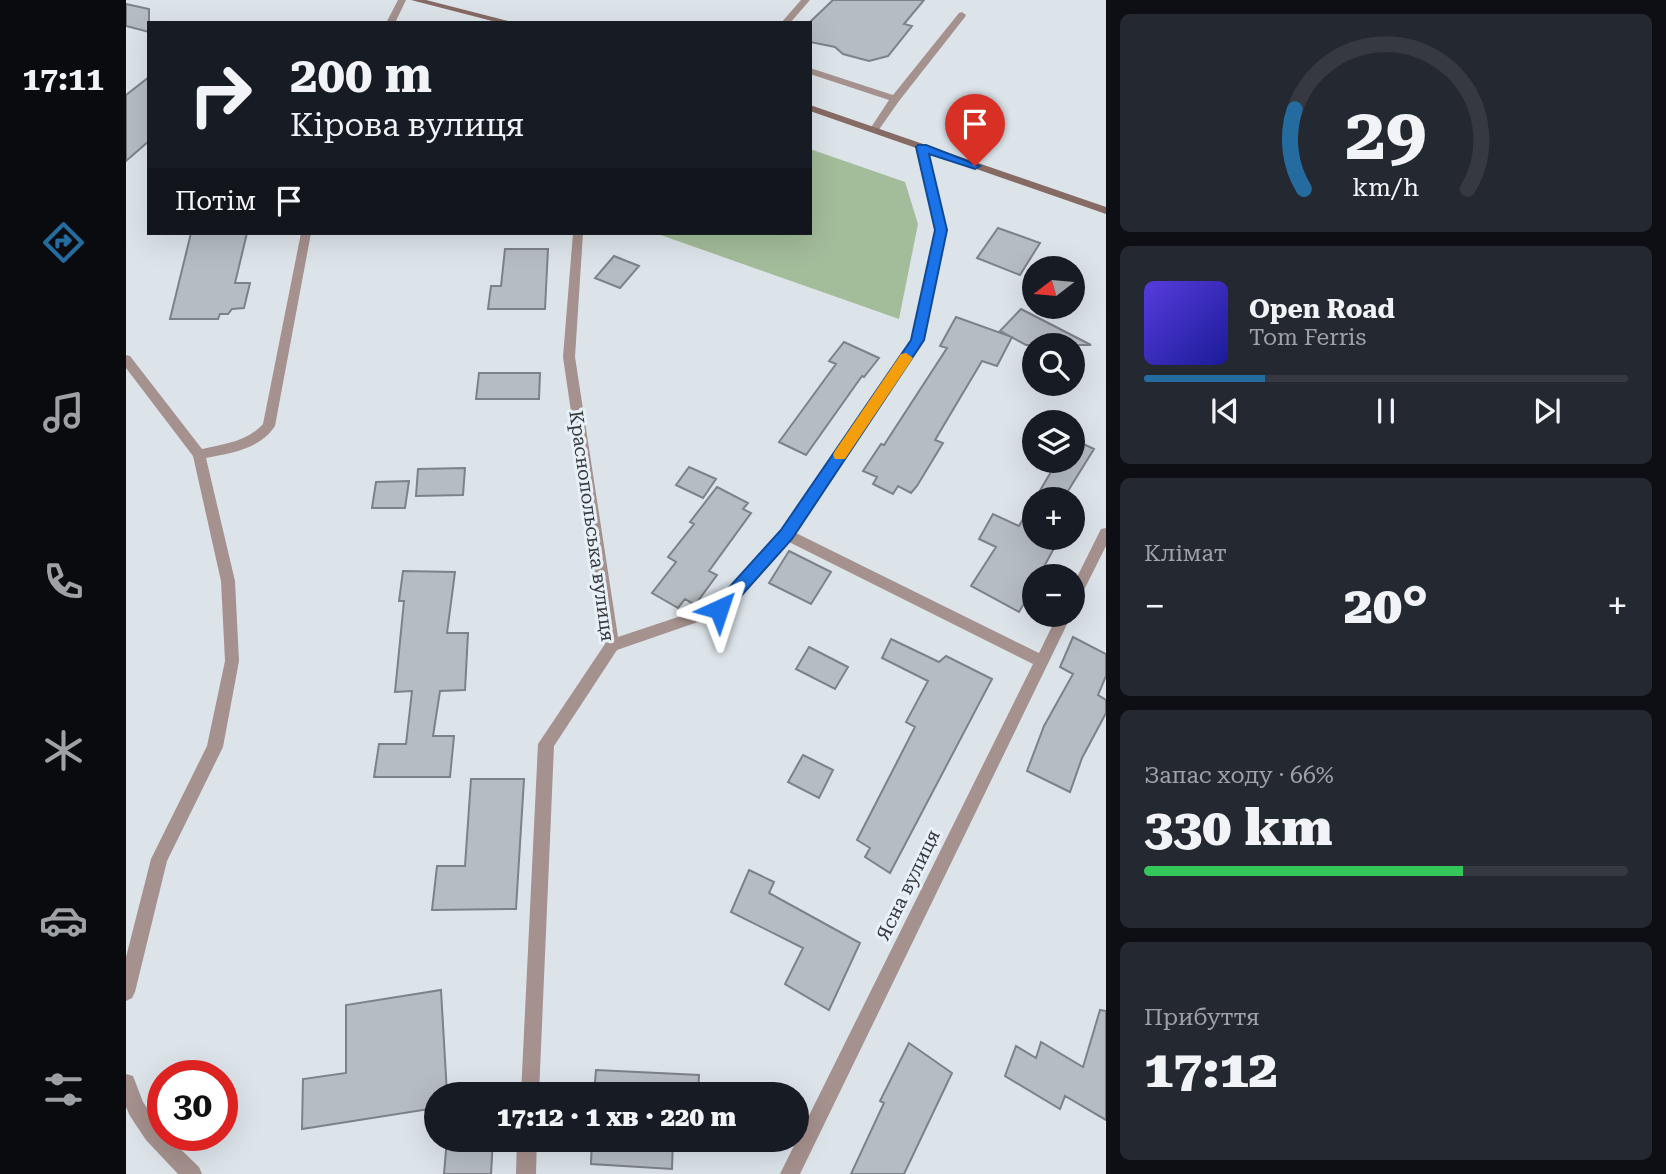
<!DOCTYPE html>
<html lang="uk">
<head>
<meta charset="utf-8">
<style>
  :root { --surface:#171b24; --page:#242831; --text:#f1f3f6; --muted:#9ea1a6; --line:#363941; --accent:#246ba0 }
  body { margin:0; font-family:"Roboto Serif",serif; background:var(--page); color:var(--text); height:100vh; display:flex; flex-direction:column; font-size:26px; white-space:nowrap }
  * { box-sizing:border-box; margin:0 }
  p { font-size:23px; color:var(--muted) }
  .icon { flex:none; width:38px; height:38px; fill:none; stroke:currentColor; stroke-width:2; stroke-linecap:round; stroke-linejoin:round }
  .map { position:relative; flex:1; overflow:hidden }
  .drawer { display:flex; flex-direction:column; gap:14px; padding:14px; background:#0d0f14; width:560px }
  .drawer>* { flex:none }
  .hud { position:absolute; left:21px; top:21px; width:665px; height:214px; border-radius:0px; box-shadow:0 7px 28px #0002; background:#171b24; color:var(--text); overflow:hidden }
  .needle { width:46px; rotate:254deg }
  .tools { position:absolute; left:896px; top:256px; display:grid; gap:14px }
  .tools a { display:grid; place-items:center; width:63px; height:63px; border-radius:50%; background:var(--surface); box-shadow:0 7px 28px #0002; font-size:35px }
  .speed { position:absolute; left:21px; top:1060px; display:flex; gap:14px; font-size:35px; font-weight:700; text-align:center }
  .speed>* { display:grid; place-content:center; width:91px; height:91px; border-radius:50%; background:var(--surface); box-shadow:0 7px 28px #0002; line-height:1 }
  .speed .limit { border:10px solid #d22; background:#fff; color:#111 }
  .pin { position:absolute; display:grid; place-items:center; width:60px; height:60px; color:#fff; margin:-72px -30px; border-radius:50% 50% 50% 0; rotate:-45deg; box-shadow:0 0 7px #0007 }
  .pin .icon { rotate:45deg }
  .me { position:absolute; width:77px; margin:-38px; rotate:42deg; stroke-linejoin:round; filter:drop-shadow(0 0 5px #0008) }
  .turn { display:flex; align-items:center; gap:24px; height:147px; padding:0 28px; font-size:32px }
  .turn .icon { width:91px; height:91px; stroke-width:2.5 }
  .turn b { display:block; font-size:49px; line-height:60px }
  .then { display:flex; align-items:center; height:66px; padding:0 28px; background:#0003; gap:14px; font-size:26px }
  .big { font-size:52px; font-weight:800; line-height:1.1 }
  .drawer .card { flex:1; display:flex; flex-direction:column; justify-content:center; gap:10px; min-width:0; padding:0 24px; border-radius:10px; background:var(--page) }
  .drawer .dial { align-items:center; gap:0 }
  .dial svg { height:182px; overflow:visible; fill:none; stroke:var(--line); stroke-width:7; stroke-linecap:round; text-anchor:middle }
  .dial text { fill:var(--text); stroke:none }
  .song { display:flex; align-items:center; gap:21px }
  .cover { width:84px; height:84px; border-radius:10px; background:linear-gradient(135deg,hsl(250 70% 55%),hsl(240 70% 35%)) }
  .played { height:7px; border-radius:4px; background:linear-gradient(90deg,var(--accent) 25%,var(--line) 25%) }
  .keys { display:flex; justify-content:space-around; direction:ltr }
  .heat { display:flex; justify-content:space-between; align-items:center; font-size:38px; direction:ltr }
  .charge { height:10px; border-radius:5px; background:linear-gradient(90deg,#34c759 66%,var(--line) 0) }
  .trip { position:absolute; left:298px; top:1082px; width:385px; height:70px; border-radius:35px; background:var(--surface); box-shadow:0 7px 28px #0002; font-weight:800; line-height:70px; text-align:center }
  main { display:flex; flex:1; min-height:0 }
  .tabs { display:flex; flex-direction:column; width:126px; justify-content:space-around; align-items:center; background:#090b0e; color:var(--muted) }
  .tabs .icon { width:49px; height:49px }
  .tabs .on { color:var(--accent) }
  .tabs b { font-size:32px; color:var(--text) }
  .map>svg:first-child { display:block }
  .forest { fill:#a3bc9a }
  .building { fill:#b5bdc3; stroke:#7b8288; stroke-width:2 }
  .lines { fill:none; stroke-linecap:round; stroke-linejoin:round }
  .service { fill:#a5918d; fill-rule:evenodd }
  .minor { fill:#a5918d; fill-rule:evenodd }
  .secondary { fill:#866a64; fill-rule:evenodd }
  .route { fill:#1a73e8; stroke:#114b97; stroke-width:2 }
  .slow { fill:#f59e0b }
  .labels { text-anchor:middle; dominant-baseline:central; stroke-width:6; stroke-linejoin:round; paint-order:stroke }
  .street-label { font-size:19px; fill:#36393c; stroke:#e9f1f8 }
</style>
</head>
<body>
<main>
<nav class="tabs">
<b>17:11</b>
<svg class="icon on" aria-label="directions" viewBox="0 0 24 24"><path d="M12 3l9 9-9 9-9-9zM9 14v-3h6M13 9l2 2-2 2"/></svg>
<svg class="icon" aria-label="music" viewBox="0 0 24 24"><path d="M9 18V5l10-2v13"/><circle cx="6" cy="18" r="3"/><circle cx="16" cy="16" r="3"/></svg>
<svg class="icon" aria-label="phone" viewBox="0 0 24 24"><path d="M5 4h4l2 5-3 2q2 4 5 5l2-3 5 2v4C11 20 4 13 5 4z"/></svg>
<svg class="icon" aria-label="climate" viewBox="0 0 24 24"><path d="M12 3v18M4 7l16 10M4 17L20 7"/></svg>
<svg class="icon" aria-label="car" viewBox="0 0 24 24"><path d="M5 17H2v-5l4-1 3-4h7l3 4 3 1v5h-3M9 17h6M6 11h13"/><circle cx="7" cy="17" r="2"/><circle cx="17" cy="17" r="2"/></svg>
<svg class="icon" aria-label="filters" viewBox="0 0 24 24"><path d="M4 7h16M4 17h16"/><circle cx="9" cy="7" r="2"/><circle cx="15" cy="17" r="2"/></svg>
</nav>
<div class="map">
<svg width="980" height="1174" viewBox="0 0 980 1174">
  <rect width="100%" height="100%" fill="#dce4ea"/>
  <path class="forest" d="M684,149L779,182L792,224L773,319L529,233H684Z"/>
  <path class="building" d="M707,0H798L778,24L786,26L762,56L743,61L717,54L709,47L684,42V22Z
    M0,4L23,9V32L0,26Z
    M23,77V141L0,161V95Z
    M872,228L914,243L894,275L851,258Z
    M65,233H121L109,283H124L118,308L106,309L102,314H94L92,319H44Z
    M379,249H422L419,309H362L365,286H375Z
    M488,256L513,266L494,288L469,278Z
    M895,309L965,345H900L874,331Z
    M830,317L886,337L871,366L856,361L809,440L817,443L791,486L785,493L772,486L767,494L747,484L751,477L737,471L755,444L758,445L821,348L814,346Z
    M718,342L753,358L738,377L736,376L680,455L653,442L710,364L703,361Z
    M353,373H414L413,399H350Z
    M947,439L968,449L937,499H909L932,460H947Z
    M563,467L590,479L577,498L550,485Z
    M339,468L337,495L290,496L292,469Z
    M283,481L279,508H246L250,482Z
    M591,487L622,503L617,509L625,513L583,571L591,575L569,605L559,599L552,608L526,593L550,562L542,557L568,524L564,522Z
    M908,500V537H934L913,576H908V587L893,612L845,586L870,547L853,539L867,514L893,526Z
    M663,551L705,572L685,604L643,583Z
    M277,571L329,572L321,633H342L339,690L314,691L307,736H328L324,777H248L253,744H280L286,691L269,692L278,601H273Z
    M947,637L980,654V676L972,695L980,700V713L956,758L944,792L901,771L918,726L947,674L934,667Z
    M765,639L813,662L820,656L866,679L764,873L739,857L744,848L731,840L789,727L780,722L802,681L756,658Z
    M683,647L722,667L709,689L670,669Z
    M677,755L707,770L693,798L662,782Z
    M345,779H398L390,909L306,910L311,866H339Z
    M623,870L648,882L643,893L734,943L703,1010L659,984L677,948L605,912Z
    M315,990L321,1094H310V1108L176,1129L177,1079L220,1073V1005Z
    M974,1010L980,1011V1120L939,1096L934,1109L879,1076L890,1046L910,1058L915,1042L957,1067Z
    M783,1043L826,1073L778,1174H725L758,1103L754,1101Z
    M470,1070L573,1075L572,1094H468Z
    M321,1139H367L365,1174H318Z
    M466,1139H547L546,1169L465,1164Z"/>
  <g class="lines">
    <path class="service" d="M675,0H684L664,23H655Z
      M836,12L840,15L839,17L773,101L752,131L744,129L763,100L684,74V68L767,95L833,13Z"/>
    <path class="minor" d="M272,0H280L269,23H260Z
      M796,144L801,147L820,230L798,340L670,533L913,653L932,614H946L674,1174H654L907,664L663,542L598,613L491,650L428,746L413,1094H395L412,744L479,644L437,357L447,233H457L449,357L492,637L588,605L656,531L786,339L810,230L791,147Z
      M175,233H185L149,426C134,449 105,453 80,458L109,581L113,661L97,747L41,861L9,992L6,998L0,1001V957L25,859L81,746L99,661L95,581L67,456L0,368V355L4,356L76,449C98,444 121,442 137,424Z
      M980,528V546L952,602L947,604V585L975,529Z
      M0,1074L7,1076L17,1102L37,1131V1136H41L73,1167L76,1174H52L20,1140L4,1116L0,1107Z
      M391,1139H411L410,1174H390Z"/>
    <path class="secondary" d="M285,0H300L390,23H374Z
      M684,105L980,207V214L684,111Z"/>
  </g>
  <path class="route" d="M792,145H800L854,166L849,169L803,154L821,230L798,340L666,539L599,614H588L585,609L588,604L655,530L785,340L809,230L790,147Z"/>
  <path class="slow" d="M780,353L787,358L719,459H709L707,455L709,451L775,354Z"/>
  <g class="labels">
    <g class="street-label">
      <text transform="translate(466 526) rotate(82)">Краснопольська вулиця</text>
      <text transform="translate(782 885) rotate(-64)">Ясна вулиця</text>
    </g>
  </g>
</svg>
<div class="tools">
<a><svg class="needle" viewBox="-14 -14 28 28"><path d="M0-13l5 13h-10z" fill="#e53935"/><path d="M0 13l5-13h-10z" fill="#9ea1a6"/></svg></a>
<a><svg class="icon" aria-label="search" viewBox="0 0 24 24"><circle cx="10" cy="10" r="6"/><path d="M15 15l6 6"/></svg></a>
<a><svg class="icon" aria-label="layers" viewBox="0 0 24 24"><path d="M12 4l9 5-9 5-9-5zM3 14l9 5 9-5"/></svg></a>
<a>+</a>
<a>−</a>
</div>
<div class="speed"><div class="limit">30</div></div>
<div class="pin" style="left:849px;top:166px;background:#d93025"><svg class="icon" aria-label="arrive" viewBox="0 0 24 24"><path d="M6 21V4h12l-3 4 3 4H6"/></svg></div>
<svg class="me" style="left:593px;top:609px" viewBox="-20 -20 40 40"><path d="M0-17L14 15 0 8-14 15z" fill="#1a73e8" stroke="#fff" stroke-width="4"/></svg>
<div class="trip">17:12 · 1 хв · 220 m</div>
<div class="hud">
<div class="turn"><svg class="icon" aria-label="right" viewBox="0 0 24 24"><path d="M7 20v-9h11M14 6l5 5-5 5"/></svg><div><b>200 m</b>Кірова вулиця</div></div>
<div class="then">Потім<svg class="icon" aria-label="arrive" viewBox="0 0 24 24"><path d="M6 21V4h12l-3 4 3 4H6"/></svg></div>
</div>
</div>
<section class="drawer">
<div class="card dial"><svg viewBox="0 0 100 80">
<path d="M14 69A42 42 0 1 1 86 69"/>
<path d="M14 69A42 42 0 0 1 10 34" stroke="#246ba0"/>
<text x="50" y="56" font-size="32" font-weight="700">29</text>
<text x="50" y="72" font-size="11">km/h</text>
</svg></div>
<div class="card">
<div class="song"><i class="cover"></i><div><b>Open Road</b><p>Tom Ferris</p></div></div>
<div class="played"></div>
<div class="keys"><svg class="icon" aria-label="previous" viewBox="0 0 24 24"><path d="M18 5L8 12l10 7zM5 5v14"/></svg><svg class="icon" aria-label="pause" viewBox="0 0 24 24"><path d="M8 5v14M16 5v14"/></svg><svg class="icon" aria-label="next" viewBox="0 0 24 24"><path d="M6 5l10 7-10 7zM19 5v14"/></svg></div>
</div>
<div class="card"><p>Клімат</p>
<div class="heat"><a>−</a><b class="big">20°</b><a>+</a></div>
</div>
<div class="card"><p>Запас ходу · 66%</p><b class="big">330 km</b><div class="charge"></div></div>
<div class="card"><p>Прибуття</p><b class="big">17:12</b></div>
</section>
</main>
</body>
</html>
